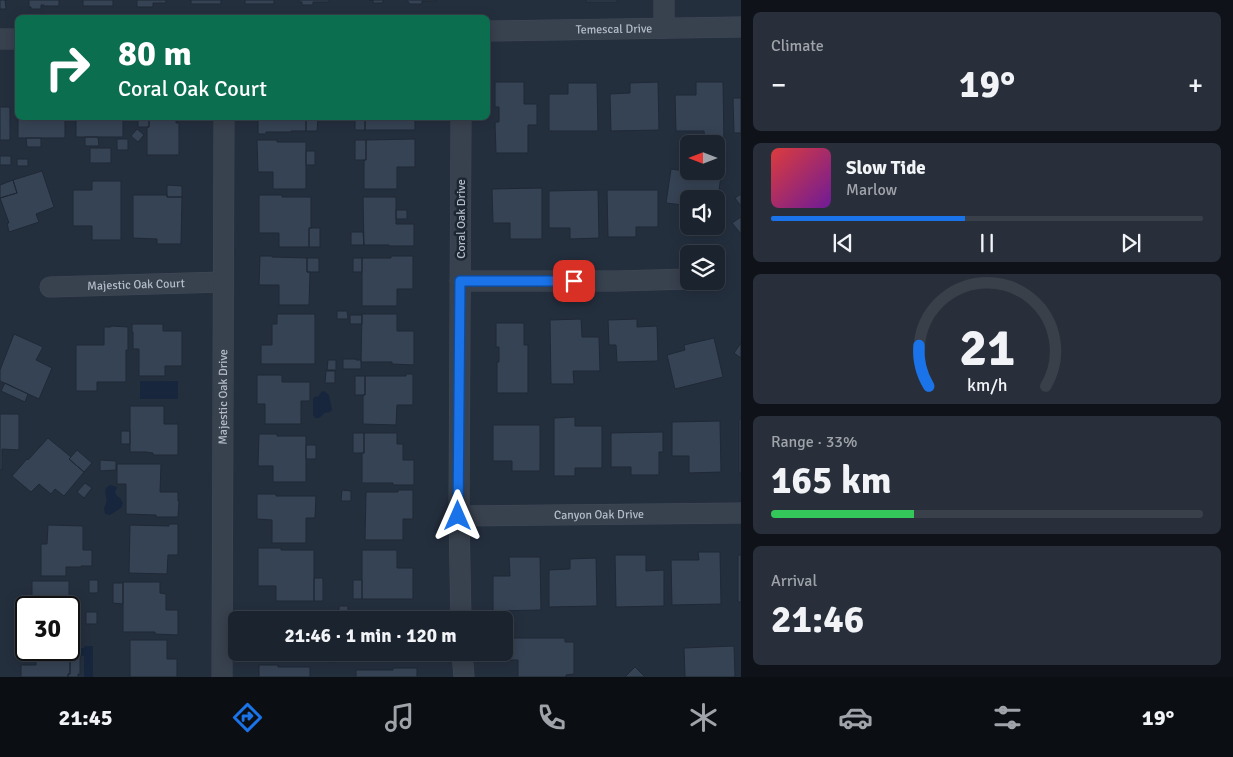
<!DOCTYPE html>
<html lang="en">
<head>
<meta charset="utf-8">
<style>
  :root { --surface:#1b232e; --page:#282f3a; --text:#f1f3f6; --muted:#a0a4aa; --line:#39404a; --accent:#1a73e8 }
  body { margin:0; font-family:Signika,sans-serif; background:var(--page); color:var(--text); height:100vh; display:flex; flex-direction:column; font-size:19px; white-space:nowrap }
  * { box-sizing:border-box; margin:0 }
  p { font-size:16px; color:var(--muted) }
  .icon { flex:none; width:28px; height:28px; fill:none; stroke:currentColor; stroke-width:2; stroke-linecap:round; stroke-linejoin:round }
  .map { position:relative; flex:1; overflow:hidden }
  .panel { display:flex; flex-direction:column; gap:12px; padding:12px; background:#0f1319; width:492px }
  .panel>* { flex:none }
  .banner { position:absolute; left:15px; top:15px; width:475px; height:105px; border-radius:8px; box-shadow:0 2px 12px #0003,0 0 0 1px var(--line); background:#0b6e4f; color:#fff; overflow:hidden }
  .needle { width:32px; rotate:270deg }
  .buttons { position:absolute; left:680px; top:135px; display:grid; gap:10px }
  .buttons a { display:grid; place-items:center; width:45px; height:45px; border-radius:8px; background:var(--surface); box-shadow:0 2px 12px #0003,0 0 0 1px var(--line); font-size:25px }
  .speed { position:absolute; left:15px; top:596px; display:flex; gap:10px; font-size:25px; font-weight:700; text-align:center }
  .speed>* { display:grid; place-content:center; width:65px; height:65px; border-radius:50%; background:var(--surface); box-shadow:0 2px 12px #0003,0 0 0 1px var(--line); line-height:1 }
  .speed .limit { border:2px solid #111; border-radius:8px; background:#fff; color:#111 }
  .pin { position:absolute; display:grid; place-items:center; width:42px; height:42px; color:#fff; margin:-21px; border-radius:10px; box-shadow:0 2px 8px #0006 }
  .me { position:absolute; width:55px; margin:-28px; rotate:0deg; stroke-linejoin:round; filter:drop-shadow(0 0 4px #0008) }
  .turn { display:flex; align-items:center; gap:18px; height:105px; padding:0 20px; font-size:22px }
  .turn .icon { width:65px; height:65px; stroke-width:2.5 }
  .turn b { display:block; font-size:35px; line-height:42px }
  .big { font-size:38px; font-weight:700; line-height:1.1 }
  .panel .widget { flex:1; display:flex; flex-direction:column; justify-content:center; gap:8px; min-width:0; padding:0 18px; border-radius:8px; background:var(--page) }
  .panel .dial { align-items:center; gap:0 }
  .dial svg { height:130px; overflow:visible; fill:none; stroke:var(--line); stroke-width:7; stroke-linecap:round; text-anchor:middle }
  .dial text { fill:var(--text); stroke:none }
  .song { display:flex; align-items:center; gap:15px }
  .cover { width:60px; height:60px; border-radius:8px; background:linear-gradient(135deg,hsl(0 70% 55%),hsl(280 70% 35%)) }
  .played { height:5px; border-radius:2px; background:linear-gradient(90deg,var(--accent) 45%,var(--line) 45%) }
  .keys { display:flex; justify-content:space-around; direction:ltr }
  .heat { display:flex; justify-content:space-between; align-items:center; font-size:28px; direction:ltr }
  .charge { height:8px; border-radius:4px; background:linear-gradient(90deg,#34c759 33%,var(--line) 0) }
  .trip { position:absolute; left:228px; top:611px; width:285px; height:50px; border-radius:8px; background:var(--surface); box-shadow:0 2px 12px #0003,0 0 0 1px var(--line); font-weight:700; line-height:50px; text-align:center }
  .tab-bar { display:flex; height:80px; justify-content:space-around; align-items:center; background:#0b0e12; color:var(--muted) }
  .tab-bar .icon { width:35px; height:35px }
  .tab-bar .active { color:var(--accent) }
  .tab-bar b { font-size:22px; color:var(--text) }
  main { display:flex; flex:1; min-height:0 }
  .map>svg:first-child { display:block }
  .water { fill:#17263c }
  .building { fill:#364354; stroke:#1f2835 }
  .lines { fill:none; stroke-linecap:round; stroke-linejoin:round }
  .minor-casing { stroke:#414a57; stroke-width:21 }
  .minor { stroke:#38414e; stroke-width:20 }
  .route-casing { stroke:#114b97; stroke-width:12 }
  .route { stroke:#1a73e8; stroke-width:9 }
  .labels { text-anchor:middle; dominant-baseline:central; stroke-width:5; stroke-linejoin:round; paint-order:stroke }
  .street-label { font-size:12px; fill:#b4bcc9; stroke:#1d2633 }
</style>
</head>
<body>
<main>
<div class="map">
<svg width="741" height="677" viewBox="0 0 741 677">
  <rect width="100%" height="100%" fill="#242f3e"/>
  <path class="water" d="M140,381H178V399H140Z
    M324,391L329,395L332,410L330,412L324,413C321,418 316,421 313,415V398L315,397L319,396L321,392Z
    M110,485L117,487V488L115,491L116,495L120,498L123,503L121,508L110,515L105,514L104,508C110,497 103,497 106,488Z
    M85,646H93V677H84V656H81V648H84Z"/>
  <path class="building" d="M0,0H7H5L6,9H0Z
    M29,0H59V6H44V5H41V9H31V7H29Z
    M83,0H113V6H83Z
    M137,0H166V3H153V7H137Z
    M191,0H221V4H191Z
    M245,0H274V4H245Z
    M299,0H329V2H313V5H302V2H299Z
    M369,0H383V3H373V0Z
    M407,0H436V1H422V4H409V2H407Z
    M586,0H617V2H586Z
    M495,82H524V104H537V125H528V153H496L495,122H499V107H495Z
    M658,82L659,130L611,131L610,94L630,93V83Z
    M696,82H723L724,142H705L704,131H676L675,95H696Z
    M568,83H597L598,131H549V94H568Z
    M16,90H18V109H16Z
    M733,98H741V133H734Z
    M0,107H10V140H0Z
    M18,118H65V138H18Z
    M76,118H123V137H76Z
    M138,118H149V127H138Z
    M149,118H176V123H179V155H147V127H149Z
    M258,118H306V131H291V132H266V134H258Z
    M306,118H318L317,131H306Z
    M355,118H365V130H355Z
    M365,118H415V130H365Z
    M137,129L144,135L138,142L131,136Z
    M85,137H98L99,146H85Z
    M26,138H41V147H27Z
    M117,139H128V150H117Z
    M415,139V167H397V189H364V160H366V140Z
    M257,140H277V142H306V189H273V172H258Z
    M355,140H366V160H355Z
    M90,148H111V163H90Z
    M306,151H315V165H306Z
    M0,156H11V165H0Z
    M17,159H28V166H17Z
    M671,169L721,176L716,211V199H689V213L682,212L683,205L666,203Z
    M42,171L54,207L36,214L39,222L9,232L7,223H9L0,198L17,193L13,180Z
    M13,180L17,193L0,198V185Z
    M92,181H121V240H92V226H73V190H92Z
    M167,185L182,186V197H167Z
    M542,188V239H510V223H493L492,189Z
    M598,190L599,238L570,239V228H549V191Z
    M607,190H658V227H636V237H608Z
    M741,194V206L735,198Z
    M133,195H167V197H182L181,244H157V239L133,238Z
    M259,195H282V197H311V228H309V247H279V233H259Z
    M363,197H396V224H414V246H389V245H364Z
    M396,210H407V219H396Z
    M741,217V234L732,223Z
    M309,228H320V247H309Z
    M351,232H363L364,245H351Z
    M260,256H272V257L307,258V272H310L309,305H279V285H259Z
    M391,256H413V289H397V306H362V258H391Z
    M307,258H319V272H307Z
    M353,258H362V272H353Z
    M337,311H347L348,319H337Z
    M277,314H315V364H261V345H272V324H277Z
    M362,314H397V331H414V365L392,364V362H361Z
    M350,315H362V324H350Z
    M581,319L582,337H599L600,371H573L574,384H551L550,320Z
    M637,319V327L657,326L658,361L617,362L616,345H609L608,320Z
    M496,323H524V345H528V393H497V362H499V347H496Z
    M132,324H163V331H182V366H165V376H139V349H133V332H132Z
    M111,326L128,327V350H126V382H97V391H76V345H104V327H111Z
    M14,334L43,347L36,360L52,368L39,399L0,381V370Z
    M714,338L723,377L675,389L667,355L685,350L684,345Z
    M741,343V358L734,353Z
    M343,359H356V360H361V369H343Z
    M328,360H336V370H327Z
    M326,371H335V383H325Z
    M406,374H413V405H397L396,425L363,424V395H365V376H406Z
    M257,375H282V382H310V401H301V424H265V404H257Z
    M355,376H365V395H355Z
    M5,383L28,394L25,402L1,391Z
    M130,406H164V424H178V455H153V453L146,452H130Z
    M0,414H19V450L2,449V470H0Z
    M575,417V426H602V468H575V476H554V418Z
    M739,419H741V473H739Z
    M720,421L721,472L689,473V456H672V422Z
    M493,425H540V471H512V461H493Z
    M121,431H130V444H121Z
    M663,432V452H659V475H631V467H611V433Z
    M353,433H364V453H353Z
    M364,433H397V444H403V460H414V485H393V483H362V453H364Z
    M259,434H277V436H306V482H273V466H258Z
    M48,438L71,457L69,459L84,472L64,496L55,489L51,494L39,484L31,492L12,476L27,459L28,460Z
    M306,445H316V459H306Z
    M77,450L92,463L84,472L69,459Z
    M100,460L116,461V470L100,471Z
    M117,464H161L160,492H178V501H179L178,517H156V515L126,514V484H117Z
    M85,483L92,488L84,498L77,492Z
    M342,490L351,491V501H341Z
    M398,490H413V519H403V540H365L366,492H398Z
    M257,494H276V496H316L315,518H306V543H272V520L257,519Z
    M169,524H178V555H168L167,574L129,573L130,525L169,526Z
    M48,525L83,526V550H92V566H81V567H66V576H41V544H47Z
    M258,548H281V550H314V601H276V586H258Z
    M362,550H397V568H413V599H362Z
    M698,552H720L721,604L672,605L671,560H699Z
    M615,555H646V571L664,570V606L616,607Z
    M738,555H741V602H738Z
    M509,557H540L541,610L493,611V576H510Z
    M596,558L597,606L549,607V570L570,569V559Z
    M314,578H323V601H314Z
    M89,580H98V593H89Z
    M353,580H362V599H353Z
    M32,581H69V611V608H26V632H22V601H32Z
    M123,582H160V593L166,594V610H178V635L155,634V632H123Z
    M113,583H123V604L113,603Z
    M339,606H348V614H339Z
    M69,610H71V630H69Z
    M257,611H277V613H305V620H257Z
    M365,611H376V620H365Z
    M376,611H413V620H376Z
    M86,612H97V624H86Z
    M504,638H565V642H574V674L566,675V677H518V660H500V652H504Z
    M130,640H167V659H177V677H130Z
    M69,642H70V674H68V677H21V665H36V650H69Z
    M734,646L735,677H685L684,648Z
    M70,647H80V674H78V677H68V674H70Z
    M273,652H305V659H273Z
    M328,652H336V662H328Z
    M342,652H404V659H342Z
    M259,665H278V667H310V677H259Z
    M635,667L645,677H625Z
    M393,668H417V677H356V670H393Z"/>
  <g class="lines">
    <g class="minor-casing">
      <g id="minor">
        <path d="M664,0V28"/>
        <path id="s1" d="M488,31L741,27"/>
        <path d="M0,39H18"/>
        <path d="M461,118L459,516L461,620"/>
        <path d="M460,281H617L689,279"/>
        <path id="s2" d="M50,287L223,282"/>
        <path id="s3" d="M459,516L741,513"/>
        <path d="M462,652L464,677"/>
        <path id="s4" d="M222,677L224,118"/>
      </g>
    </g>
    <use href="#minor" class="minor"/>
  </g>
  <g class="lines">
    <g class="route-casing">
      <path id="route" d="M458,516L460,281H574"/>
    </g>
    <use href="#route" class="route"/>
  </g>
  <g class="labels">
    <g class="street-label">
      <text stroke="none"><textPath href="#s1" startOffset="126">Temescal Drive</textPath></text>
      <text transform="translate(461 219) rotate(-90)">Coral Oak Drive</text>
      <text stroke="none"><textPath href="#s2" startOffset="86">Majestic Oak Court</textPath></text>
      <text stroke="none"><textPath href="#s4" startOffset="280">Majestic Oak Drive</textPath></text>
      <text stroke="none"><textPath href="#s3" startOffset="140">Canyon Oak Drive</textPath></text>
    </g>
  </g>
</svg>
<div class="buttons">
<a><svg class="needle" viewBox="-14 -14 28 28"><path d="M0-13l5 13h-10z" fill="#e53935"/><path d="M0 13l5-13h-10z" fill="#a0a4aa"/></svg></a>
<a><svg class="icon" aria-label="sound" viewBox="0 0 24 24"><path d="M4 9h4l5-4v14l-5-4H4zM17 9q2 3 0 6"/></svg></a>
<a><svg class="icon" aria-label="layers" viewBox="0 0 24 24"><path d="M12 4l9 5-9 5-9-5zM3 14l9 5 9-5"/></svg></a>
</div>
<div class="speed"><div class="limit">30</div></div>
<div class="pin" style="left:574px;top:281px;background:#d93025"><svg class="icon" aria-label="arrive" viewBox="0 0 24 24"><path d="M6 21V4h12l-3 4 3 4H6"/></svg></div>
<svg class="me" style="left:458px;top:516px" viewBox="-20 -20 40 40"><path d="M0-17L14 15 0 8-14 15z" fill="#1a73e8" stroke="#fff" stroke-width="4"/></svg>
<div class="trip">21:46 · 1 min · 120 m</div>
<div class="banner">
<div class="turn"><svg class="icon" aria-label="right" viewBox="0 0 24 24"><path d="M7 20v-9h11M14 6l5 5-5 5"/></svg><div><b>80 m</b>Coral Oak Court</div></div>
</div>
</div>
<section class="panel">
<div class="widget"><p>Climate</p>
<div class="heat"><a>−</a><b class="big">19°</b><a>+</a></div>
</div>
<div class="widget">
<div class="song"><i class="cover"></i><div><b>Slow Tide</b><p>Marlow</p></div></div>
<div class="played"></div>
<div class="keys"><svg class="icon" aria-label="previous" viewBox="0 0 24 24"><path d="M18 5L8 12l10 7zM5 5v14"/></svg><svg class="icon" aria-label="pause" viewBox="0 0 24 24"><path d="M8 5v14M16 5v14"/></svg><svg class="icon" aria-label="next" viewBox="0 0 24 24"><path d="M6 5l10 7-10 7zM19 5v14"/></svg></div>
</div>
<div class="widget dial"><svg viewBox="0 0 100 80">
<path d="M14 69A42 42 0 1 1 86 69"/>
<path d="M14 69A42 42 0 0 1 8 44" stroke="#1a73e8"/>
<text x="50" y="56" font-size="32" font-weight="700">21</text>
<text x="50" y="72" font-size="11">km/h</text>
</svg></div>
<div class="widget"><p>Range · 33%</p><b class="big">165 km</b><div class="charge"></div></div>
<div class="widget"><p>Arrival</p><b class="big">21:46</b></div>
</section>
</main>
<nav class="tab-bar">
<b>21:45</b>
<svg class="icon active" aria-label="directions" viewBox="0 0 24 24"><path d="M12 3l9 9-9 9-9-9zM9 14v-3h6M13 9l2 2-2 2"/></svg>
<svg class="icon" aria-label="music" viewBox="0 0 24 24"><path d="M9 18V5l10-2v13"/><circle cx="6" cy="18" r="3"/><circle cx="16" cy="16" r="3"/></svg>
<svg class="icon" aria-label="phone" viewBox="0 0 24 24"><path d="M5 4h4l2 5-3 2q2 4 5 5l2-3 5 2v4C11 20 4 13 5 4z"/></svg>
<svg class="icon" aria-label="climate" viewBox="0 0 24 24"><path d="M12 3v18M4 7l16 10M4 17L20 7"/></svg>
<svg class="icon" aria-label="car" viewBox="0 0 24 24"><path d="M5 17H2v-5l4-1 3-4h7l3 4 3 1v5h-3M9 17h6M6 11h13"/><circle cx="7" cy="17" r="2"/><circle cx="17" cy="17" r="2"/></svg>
<svg class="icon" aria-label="filters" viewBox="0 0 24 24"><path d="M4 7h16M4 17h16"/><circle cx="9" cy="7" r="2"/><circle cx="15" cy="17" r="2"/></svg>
<b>19°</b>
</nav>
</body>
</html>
